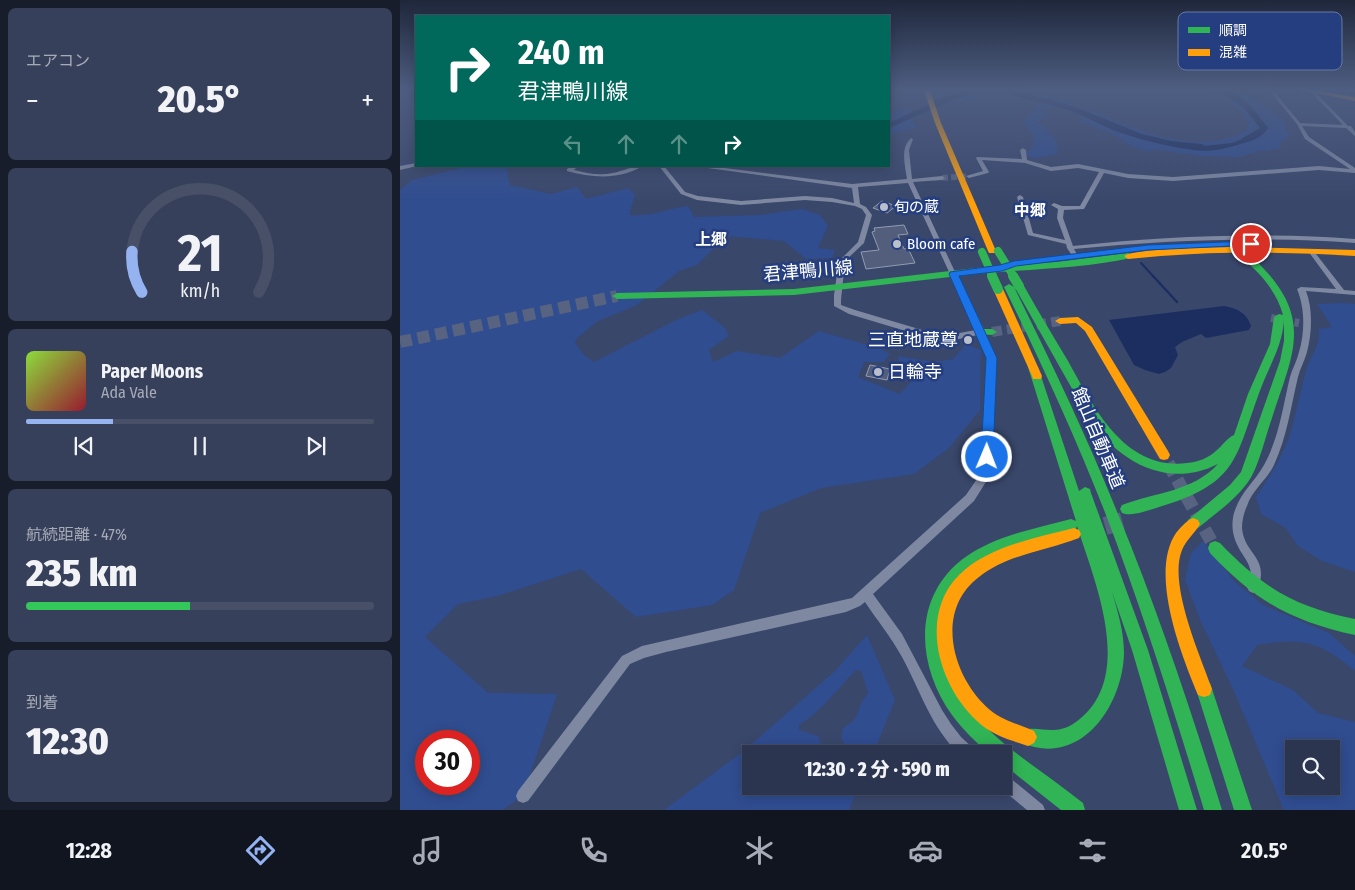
<!DOCTYPE html>
<html lang="ja">
<head>
<meta charset="utf-8">
<style>
  :root { --surface:#2b3550; --page:#37405a; --text:#f1f3f6; --muted:#a6abb7; --line:#475067; --accent:#95b2f1 }
  body { margin:0; font-family:"Fira Sans Condensed","Noto Sans JP",sans-serif; background:var(--page); color:var(--text); height:100vh; display:flex; flex-direction:column; font-size:19px; white-space:nowrap }
  * { box-sizing:border-box; margin:0 }
  p { font-size:16px; color:var(--muted) }
  .icon { flex:none; width:28px; height:28px; fill:none; stroke:currentColor; stroke-width:2; stroke-linecap:round; stroke-linejoin:round }
  .map { position:relative; flex:1; overflow:hidden }
  .details { display:flex; flex-direction:column; gap:8px; padding:8px; background:#181d2c; width:400px }
  .details>* { flex:none }
  .top-card { position:absolute; left:15px; top:15px; width:475px; height:152px; border-radius:0px; box-shadow:0 2px 12px #0003,0 0 0 1px var(--line); background:#00695c; color:#fff; overflow:hidden }
  .controls { position:absolute; left:885px; top:740px; display:grid; gap:10px }
  .controls a { display:grid; place-items:center; width:55px; height:55px; border-radius:0px; background:var(--surface); box-shadow:0 2px 12px #0003,0 0 0 1px var(--line); font-size:25px }
  .speed { position:absolute; left:15px; top:730px; display:flex; gap:10px; font-size:25px; font-weight:700; text-align:center }
  .speed>* { display:grid; place-content:center; width:65px; height:65px; border-radius:50%; background:var(--surface); box-shadow:0 2px 12px #0003,0 0 0 1px var(--line); line-height:1 }
  .speed .limit { border:8px solid #d22; background:#fff; color:#111 }
  .pin { position:absolute; display:grid; place-items:center; width:42px; height:42px; color:#fff; margin:-21px; border:2px solid #fff; border-radius:50%; box-shadow:0 1px 5px #0007 }
  .me { position:absolute; width:55px; margin:-28px; rotate:1deg; stroke-linejoin:round; filter:drop-shadow(0 0 4px #0008) }
  .turn { display:flex; align-items:center; gap:18px; height:105px; padding:0 20px; font-size:22px }
  .turn .icon { width:65px; height:65px; stroke-width:2.5 }
  .turn b { display:block; font-size:35px; line-height:42px }
  .lanes { display:flex; align-items:center; height:48px; padding:0 20px; background:#0003; justify-content:center; gap:25px; direction:ltr }
  .lanes .off { opacity:.35 }
  .big { font-size:38px; font-weight:800; line-height:1.1 }
  .details .tile { flex:1; display:flex; flex-direction:column; justify-content:center; gap:8px; min-width:0; padding:0 18px; border-radius:8px; background:var(--page) }
  .details .dial { align-items:center; gap:0 }
  .dial svg { height:130px; overflow:visible; fill:none; stroke:var(--line); stroke-width:7; stroke-linecap:round; text-anchor:middle }
  .dial text { fill:var(--text); stroke:none }
  .song { display:flex; align-items:center; gap:15px }
  .cover { width:60px; height:60px; border-radius:8px; background:linear-gradient(135deg,hsl(90 70% 55%),hsl(350 70% 35%)) }
  .played { height:5px; border-radius:2px; background:linear-gradient(90deg,var(--accent) 25%,var(--line) 25%) }
  .keys { display:flex; justify-content:space-around; direction:ltr }
  .heat { display:flex; justify-content:space-between; align-items:center; font-size:28px; direction:ltr }
  .charge { height:8px; border-radius:4px; background:linear-gradient(90deg,#34c759 47%,var(--line) 0) }
  .trip { position:absolute; left:342px; top:745px; width:270px; height:50px; border-radius:0px; background:var(--surface); box-shadow:0 2px 12px #0003,0 0 0 1px var(--line); font-weight:800; line-height:50px; text-align:center }
  .menu { display:flex; height:80px; justify-content:space-around; align-items:center; background:#111520; color:var(--muted) }
  .menu .icon { width:35px; height:35px }
  .menu .current { color:var(--accent) }
  .menu b { font-size:22px; color:var(--text) }
  main { display:flex; flex:1; min-height:0 }
  .map>svg:first-child { display:block }
  .green { fill:#304d90; fill-rule:evenodd }
  .water { fill:#1c2e60 }
  .lines { fill:none; stroke-linecap:round; stroke-linejoin:round }
  .stream-far1 { stroke:#1c2e60; stroke-width:2 }
  .stream { stroke:#1c2e60; stroke-width:2.5 }
  .river { fill:#1c2e60; fill-rule:evenodd }
  .building { fill:#525e7b; stroke:#929bb0 }
  .street-tunnel-far1 { stroke:#576381; stroke-width:6; stroke-dasharray:6 3; stroke-linecap:butt }
  .street-tunnel { stroke:#576381; stroke-width:8; stroke-dasharray:8 4; stroke-linecap:butt }
  .secondary-tunnel-far1 { stroke:#576381; stroke-width:10; stroke-dasharray:10 5; stroke-linecap:butt }
  .secondary-tunnel { stroke:#576381; stroke-width:13; stroke-dasharray:13 6; stroke-linecap:butt }
  .primary-tunnel { stroke:#576381; stroke-width:12; stroke-dasharray:12 6; stroke-linecap:butt }
  .highway-tunnel { stroke:#576381; stroke-width:18; stroke-dasharray:18 9; stroke-linecap:butt }
  .street { fill:#7f88a1; fill-rule:evenodd }
  .fast { fill:#30b455; fill-rule:evenodd }
  .slow { fill:#ff9f0a; fill-rule:evenodd }
  .fast-bridge-far1 { stroke:#30b455; stroke-width:8 }
  .fast-bridge { stroke:#30b455; stroke-width:10 }
  .route { fill:#1a73e8; stroke:#114b97 }
  .poi-dot { fill:#babfcb; stroke:#253e7f; stroke-width:2 }
  .labels { text-anchor:middle; dominant-baseline:central; stroke-width:5; stroke-linejoin:round; paint-order:stroke }
  .far-poi-label { font-size:15px; fill:#fff; stroke:#253e7f; text-anchor:start }
  .far-neighbourhood-label { font-size:16px; font-weight:bold; fill:#fff; stroke:#253e7f }
  .street-label { font-size:18px; fill:#fff; stroke:#253e7f }
  .poi-label { font-size:18px; fill:#fff; stroke:#253e7f; text-anchor:end }
  .key { fill:#253e7f; stroke:#6678a5; stroke-width:1 }
  .key-label { font-size:14px; fill:#fff }
</style>
</head>
<body>
<main>
<section class="details">
<div class="tile"><p>エアコン</p>
<div class="heat"><a>−</a><b class="big">20.5°</b><a>+</a></div>
</div>
<div class="tile dial"><svg viewBox="0 0 100 80">
<path d="M14 69A42 42 0 1 1 86 69"/>
<path d="M14 69A42 42 0 0 1 8 44" stroke="#95b2f1"/>
<text x="50" y="56" font-size="32" font-weight="700">21</text>
<text x="50" y="72" font-size="11">km/h</text>
</svg></div>
<div class="tile">
<div class="song"><i class="cover"></i><div><b>Paper Moons</b><p>Ada Vale</p></div></div>
<div class="played"></div>
<div class="keys"><svg class="icon" aria-label="previous" viewBox="0 0 24 24"><path d="M18 5L8 12l10 7zM5 5v14"/></svg><svg class="icon" aria-label="pause" viewBox="0 0 24 24"><path d="M8 5v14M16 5v14"/></svg><svg class="icon" aria-label="next" viewBox="0 0 24 24"><path d="M6 5l10 7-10 7zM19 5v14"/></svg></div>
</div>
<div class="tile"><p>航続距離 · 47%</p><b class="big">235 km</b><div class="charge"></div></div>
<div class="tile"><p>到着</p><b class="big">12:30</b></div>
</section>
<div class="map">
<svg width="955" height="810" viewBox="0 0 955 810">
  <rect width="100%" height="100%" fill="#39476b"/>
  <path class="green" d="M542,90H577L568,92L603,90L653,102L610,90C690,90 758,166 840,134C868,123 819,94 808,90C829,90 835,103 851,112L839,98L823,90C844,90 859,99 874,113V116L883,119L889,136L879,144L881,148L855,152L839,157L801,156L760,150L753,149V151C733,150 727,142 710,133C701,129 690,126 680,122L683,116L660,107H654L645,110L649,114L637,123L646,127L649,134L656,139L658,152L656,154L636,158L628,156L625,152L632,149C635,131 634,134 622,123L633,112L632,110L639,103L638,101C622,97 590,86 575,96L577,99L555,104L550,100L551,97L541,99L534,95L535,92ZM861,132V136C837,147 820,150 793,149L790,145L803,146L832,143Z
    M509,108L511,112L502,119H512L517,127L489,135L490,112Z
    M69,166H106L110,185L151,194L177,187L186,199L228,188L235,195L229,215C252,217 266,209 288,206L294,217L361,215L402,209L420,215L428,226L418,248L435,250L432,258L406,259L384,241L326,236L297,265L279,271L237,305L198,321L177,338L175,343L185,356L194,362L276,320L302,310L325,328L329,336L309,350L313,362L337,351L380,358L419,331L481,349L490,354L484,362H464L458,377L500,394L511,382L509,368L498,360V356L534,362L553,359L566,344L581,350L580,410L549,448L514,474L421,488L360,513L334,590L312,605L236,617L181,569L97,596L58,604L25,637L88,693L157,694L123,796L102,810H0V190L12,180ZM26,741H69V784H26Z
    M944,303L955,304V572L922,561L898,546L886,528L861,514L856,497C870,476 885,453 892,428C897,408 901,388 907,368C912,351 920,348 919,329L932,327L917,304Z
    M803,541L835,582L863,605L929,633L955,656V671C920,641 901,637 857,645L842,666L893,690L918,713L955,722V810H884L833,689L801,622L785,580L791,553ZM894,749H931V786H894Z
    M467,635L495,700L473,754H447V751L441,737L443,728C455,720 456,719 460,706C462,701 466,697 468,692L461,671L456,670C436,690 423,710 399,725V730L418,736L426,754H351V786H459L449,810H264L345,750L435,671Z"/>
  <path class="water" d="M861,132L863,133L861,136C841,145 804,158 782,146H803L832,143Z
    M824,306C837,308 847,313 851,326L849,330L806,338L801,334L782,342L775,347L778,355L771,368L765,372L759,374L745,370L734,365L709,320Z"/>
  <g class="lines">
    <path class="stream-far1" d="M741,263L754,277"/>
    <path class="stream" d="M753,276L777,302"/>
    <path class="river" d="M571,90H583L550,101L489,128V123L544,97Z
      M601,90H614L673,106L742,134L771,141L802,144L806,147C795,156 728,136 713,130C698,124 684,115 668,110C652,105 612,97 601,90Z
      M817,90C840,90 856,111 868,128C864,136 850,143 841,143V139L860,128L843,107Z"/>
  </g>
  <path class="building" d="M482,201L496,206L487,213L473,208Z
    M504,225L508,234L498,235L504,249L508,248L515,263L466,269L461,252L479,250L472,232L475,231L474,228Z
    M470,365L490,369L487,380L466,376Z"/>
  <g class="lines">
    <path class="street-tunnel-far1" d="M542,178L569,176"/>
    <path class="street-tunnel" d="M871,318L899,323"/>
    <path class="secondary-tunnel-far1" d="M592,332L660,321"/>
    <path class="secondary-tunnel" d="M768,463L815,548"/>
    <path class="primary-tunnel" d="M0,342L217,296"/>
    <path class="highway-tunnel" d="M705,526L730,519"/>
    <path class="street" d="M869,90H873L900,123L943,125L910,91L913,90L948,126H951L955,132V136L946,128L902,126L909,137L955,168V173L919,170L773,181L728,178L704,173L684,209L664,210L663,218L673,246C767,236 861,232 955,239V243C861,236 768,240 674,249L678,256L675,258L673,257L667,248L666,244L628,235L617,197L620,195L623,197L633,233L665,240L657,218L658,209L651,205L654,203L662,206H680L699,172L678,168L651,171L625,163L582,160L589,172L588,173L569,178L566,176L583,171L576,158L577,157L622,159L620,150L623,148L626,150L627,160L651,167L678,164L728,174L773,177L919,166L950,169L905,139L897,124Z
      M511,138L513,139L509,150L512,179L542,176L545,178L542,180L513,182L556,274L553,276L550,274L508,183L458,187L460,204L466,207L472,215L464,243L445,261L441,300V305L455,310L539,335H549L581,329L584,330L596,358L592,457L589,477L574,501L473,594L502,634L542,710L551,724L561,737L574,749L576,754H559C531,727 520,690 502,657C491,637 477,620 465,602L460,606L446,612L266,652L244,658L230,664L128,801L123,803L118,801L116,796L118,791L222,656L242,646L452,598L566,495L579,476L582,457L588,358L578,335L549,341H539L449,314L434,306V295L439,261L458,242L466,215L462,209L455,206L432,202L405,200L341,205L297,200L281,194L259,166H264L285,192L298,196L341,201L405,196L432,198L454,203L452,188L293,166H309L452,184L507,179C505,165 500,148 511,138Z
      M16,163L17,166L0,170V166Z
      M172,166H178L174,170C186,173 199,176 213,173C223,171 232,166 243,166C219,180 193,178 167,171V169Z
      M911,249L913,250L944,290L955,291V295L906,291C913,309 912,333 907,352C905,360 900,368 898,377C891,406 887,437 874,465C867,480 852,490 847,506C844,512 842,521 842,528C844,555 871,557 857,591L853,593L849,591L847,587C849,581 852,575 850,569C849,564 846,560 843,555C834,541 830,529 834,513C841,491 854,483 864,465C879,438 883,406 890,377C892,369 897,361 899,352C905,332 905,308 897,289L901,287L936,289L908,251Z
      M604,775L609,777L643,805L645,810H627L599,787L604,786Z"/>
    <path class="fast" d="M827,242C837,241 856,260 863,268C914,321 891,358 872,418C866,435 859,465 850,479C837,499 816,513 798,528L793,530L788,528L786,524L788,520L830,485L841,472L880,361L884,341V319C883,344 870,365 861,388C835,457 840,483 759,507C749,510 732,517 722,513L720,509L722,505C756,492 792,492 818,464C767,490 717,461 688,417L614,286L619,283L624,286C638,311 653,336 668,361C693,406 724,471 787,463C798,462 809,458 817,450C823,445 827,438 834,435L848,394L870,344L874,317L879,314L883,315C875,285 851,264 827,246Z
      M728,253L731,254V258C675,270 615,269 558,276L584,329H592L597,332L592,335L578,334L550,277L394,295L217,299L212,296L217,293L394,289L602,265L656,262Z
      M609,284L614,287C651,362 687,437 718,514C758,611 791,710 822,810H804C774,711 743,612 706,515C676,438 641,362 604,287Z
      M633,363L638,367L679,491L685,487L690,489L691,493L748,650L797,810H779L732,650L712,592C718,612 724,632 724,653C723,705 681,768 622,743L619,737L622,731C638,724 652,737 673,724C738,681 695,583 677,526L676,529L671,531C642,539 607,544 581,562C519,606 534,673 581,722C607,750 641,770 670,793L683,803L685,810H661L604,765V754H589C576,742 563,730 552,715C514,662 512,589 573,552C603,534 638,528 671,519L676,521L628,367Z
      M815,541L820,543C862,587 895,607 955,619V635C891,621 854,600 810,553L808,548L810,543Z
      M804,681L810,683L812,689L852,810H834L796,689L798,683Z"/>
    <path class="slow" d="M524,90H530L541,123L596,251L595,253H589L588,251L535,123Z
      M902,90H913L955,97V101Z
      M841,247L955,250V256C879,251 804,251 728,259L724,256C735,248 822,247 841,247Z
      M598,286L603,289L642,376L641,379H633L632,376L593,289Z
      M678,317L692,327L768,451L770,455L768,459L764,460L760,459L685,331L676,323L660,324L655,321L660,318Z
      M793,518L798,520L800,524C795,533 786,540 782,550C768,584 800,655 812,689L810,695L804,697L798,695C781,654 749,573 776,533C781,527 786,521 793,518Z
      M674,528L679,530L681,534L679,538C646,551 608,554 579,577C534,611 552,677 590,710C603,721 619,724 634,731L637,737L634,743L628,746C610,740 591,735 577,721C539,686 518,616 559,575C588,546 636,538 674,528Z"/>
    <path class="fast-bridge-far1" d="M598,251L614,277
      M582,252L593,277"/>
    <path class="fast-bridge" d="M592,276L598,289
      M613,276L619,286"/>
  </g>
  <linearGradient id="sky" x2="0" y2="1"><stop stop-color="#1f273b"/><stop offset="0.44" stop-color="#4e5e82"/><stop offset="1" stop-color="#4e5e82" stop-opacity="0"/></linearGradient>
  <rect width="955" height="203" fill="url(#sky)"/>
  <path class="route" d="M851,241L855,244L854,245L748,250L616,266L602,271L559,276L597,358L593,457L591,461H583L581,457L586,358L549,274L550,272L600,265L614,261L748,245Z"/>
  <g class="poi-dot">
    <circle cx="484" cy="207" r="5"/>
    <circle cx="497" cy="244" r="5"/>
    <circle cx="568" cy="340" r="5"/>
    <circle cx="478" cy="372" r="5"/>
  </g>
  <g class="labels">
    <g class="far-poi-label">
      <text x="494" y="207">旬の蔵</text>
      <text x="507" y="244">Bloom cafe</text>
    </g>
    <g class="far-neighbourhood-label">
      <text x="630" y="210">中郷</text>
      <text x="311" y="239">上郷</text>
    </g>
    <g class="street-label">
      <text transform="translate(408 271) rotate(-5)">君津鴨川線</text>
      <text transform="translate(698 438) rotate(67)">館山自動車道</text>
    </g>
    <g class="poi-label">
      <text x="558" y="340">三直地蔵尊</text>
      <text x="488" y="372" text-anchor="start">日輪寺</text>
    </g>
  </g>
  <rect x="778" y="12" width="164" height="58" rx="8" class="key"/>
  <rect x="788" y="27" width="22" height="6" fill="#30b455"/>
  <rect x="788" y="49" width="22" height="7" fill="#ff9f0a"/>
  <g class="key-label">
    <text x="819" y="35">順調</text>
    <text x="819" y="57">混雑</text>
  </g>
</svg>
<div class="controls">
<a><svg class="icon" aria-label="search" viewBox="0 0 24 24"><circle cx="10" cy="10" r="6"/><path d="M15 15l6 6"/></svg></a>
</div>
<div class="speed"><div class="limit">30</div></div>
<div class="pin" style="left:851px;top:244px;background:#d93025"><svg class="icon" aria-label="arrive" viewBox="0 0 24 24"><path d="M6 21V4h12l-3 4 3 4H6"/></svg></div>
<svg class="me" style="left:587px;top:457px" viewBox="-20 -20 40 40"><circle r="17" fill="#1a73e8" stroke="#fff" stroke-width="3"/><path d="M0-11L8 9 0 5-8 9z" fill="#fff"/></svg>
<div class="trip">12:30 · 2 分 · 590 m</div>
<div class="top-card">
<div class="turn"><svg class="icon" aria-label="right" viewBox="0 0 24 24"><path d="M7 20v-9h11M14 6l5 5-5 5"/></svg><div><b>240 m</b>君津鴨川線</div></div>
<div class="lanes"><svg class="icon off" aria-label="left" viewBox="0 0 24 24"><path d="M17 20v-9H6M10 6l-5 5 5 5"/></svg><svg class="icon off" aria-label="ahead" viewBox="0 0 24 24"><path d="M12 20V5M6 11l6-6 6 6"/></svg><svg class="icon off" aria-label="ahead" viewBox="0 0 24 24"><path d="M12 20V5M6 11l6-6 6 6"/></svg><svg class="icon" aria-label="right" viewBox="0 0 24 24"><path d="M7 20v-9h11M14 6l5 5-5 5"/></svg></div>
</div>
</div>
</main>
<nav class="menu">
<b>12:28</b>
<svg class="icon current" aria-label="directions" viewBox="0 0 24 24"><path d="M12 3l9 9-9 9-9-9zM9 14v-3h6M13 9l2 2-2 2"/></svg>
<svg class="icon" aria-label="music" viewBox="0 0 24 24"><path d="M9 18V5l10-2v13"/><circle cx="6" cy="18" r="3"/><circle cx="16" cy="16" r="3"/></svg>
<svg class="icon" aria-label="phone" viewBox="0 0 24 24"><path d="M5 4h4l2 5-3 2q2 4 5 5l2-3 5 2v4C11 20 4 13 5 4z"/></svg>
<svg class="icon" aria-label="climate" viewBox="0 0 24 24"><path d="M12 3v18M4 7l16 10M4 17L20 7"/></svg>
<svg class="icon" aria-label="car" viewBox="0 0 24 24"><path d="M5 17H2v-5l4-1 3-4h7l3 4 3 1v5h-3M9 17h6M6 11h13"/><circle cx="7" cy="17" r="2"/><circle cx="17" cy="17" r="2"/></svg>
<svg class="icon" aria-label="filters" viewBox="0 0 24 24"><path d="M4 7h16M4 17h16"/><circle cx="9" cy="7" r="2"/><circle cx="15" cy="17" r="2"/></svg>
<b>20.5°</b>
</nav>
</body>
</html>
